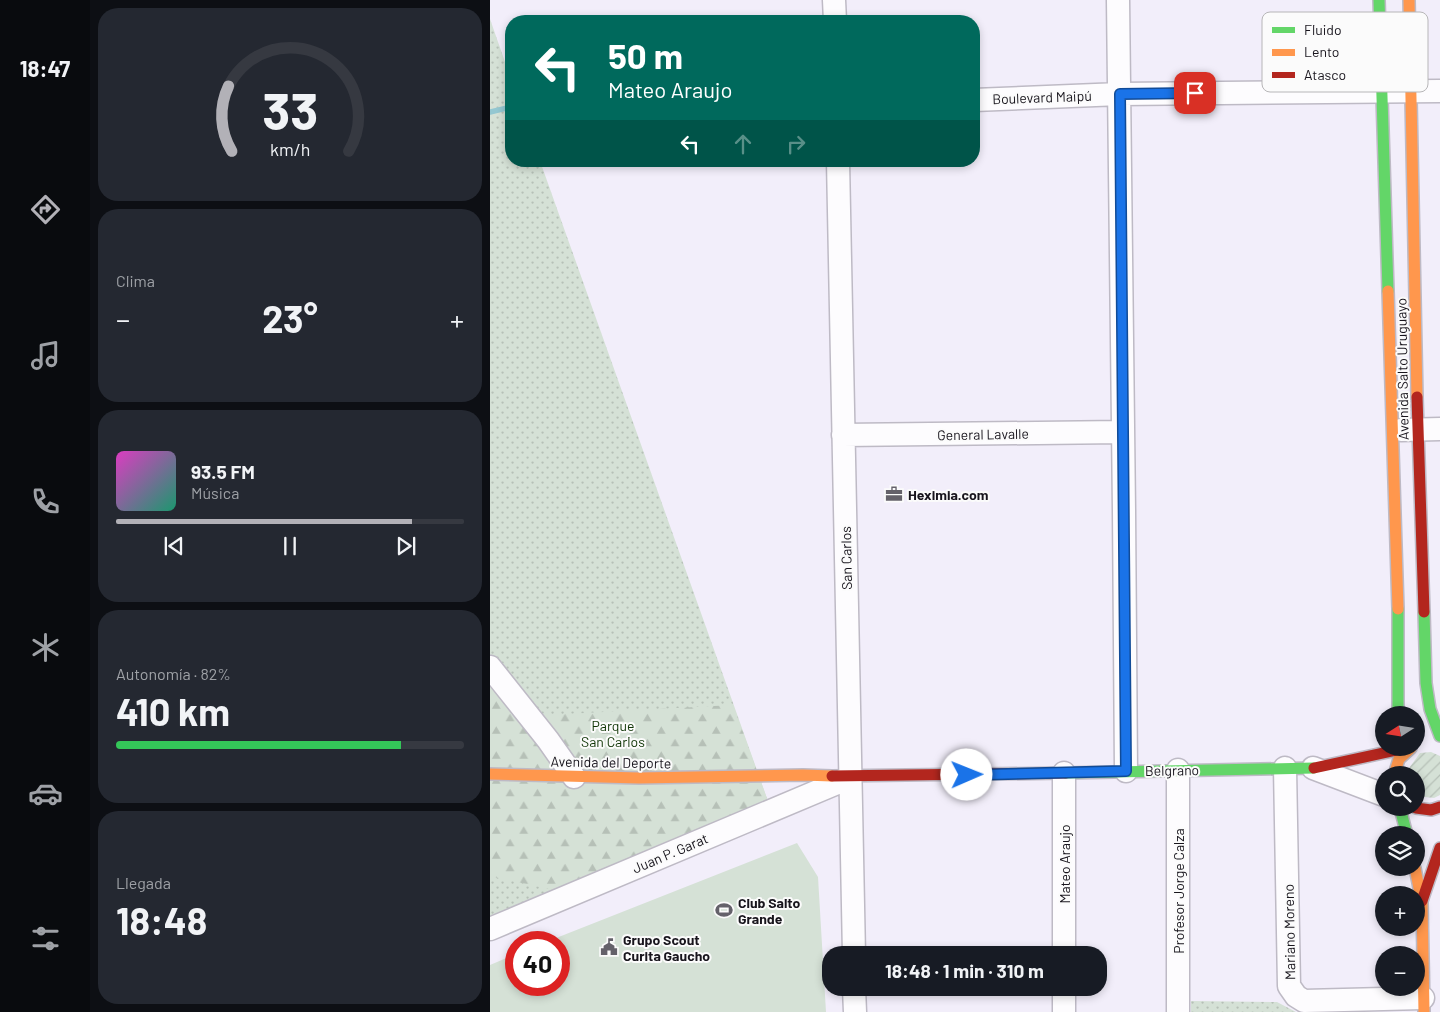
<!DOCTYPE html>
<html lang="es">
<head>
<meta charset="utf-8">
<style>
  :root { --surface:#171b24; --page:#242831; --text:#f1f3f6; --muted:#9ea1a6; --line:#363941; --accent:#b2b1b7 }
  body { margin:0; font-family:Barlow,sans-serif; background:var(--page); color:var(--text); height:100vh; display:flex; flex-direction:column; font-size:19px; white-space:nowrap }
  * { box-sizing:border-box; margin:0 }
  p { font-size:16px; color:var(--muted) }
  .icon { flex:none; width:28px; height:28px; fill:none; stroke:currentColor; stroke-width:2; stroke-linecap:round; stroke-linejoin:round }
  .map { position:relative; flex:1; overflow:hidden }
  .panel { display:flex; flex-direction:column; gap:8px; padding:8px; background:#0d0f14; width:400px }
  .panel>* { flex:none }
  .guide { position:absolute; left:15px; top:15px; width:475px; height:152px; border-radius:20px; box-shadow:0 2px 8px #0003; background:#00695c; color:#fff; overflow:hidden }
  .needle { width:32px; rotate:258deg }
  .controls { position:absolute; left:885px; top:706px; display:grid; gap:10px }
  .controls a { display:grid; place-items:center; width:50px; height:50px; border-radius:50%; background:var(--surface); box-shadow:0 2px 8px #0003; font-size:25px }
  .speed { position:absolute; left:15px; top:931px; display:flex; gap:10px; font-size:25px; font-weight:700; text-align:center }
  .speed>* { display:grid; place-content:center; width:65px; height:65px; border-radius:50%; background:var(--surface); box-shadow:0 2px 8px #0003; line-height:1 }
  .speed .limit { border:8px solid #d22; background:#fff; color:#111 }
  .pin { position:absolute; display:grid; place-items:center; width:42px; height:42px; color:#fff; margin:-21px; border-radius:10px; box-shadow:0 2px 8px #0006 }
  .me { position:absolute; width:55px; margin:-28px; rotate:89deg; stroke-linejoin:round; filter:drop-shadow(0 0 4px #0008) }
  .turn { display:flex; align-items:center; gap:18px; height:105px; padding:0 20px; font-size:22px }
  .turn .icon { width:65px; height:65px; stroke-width:2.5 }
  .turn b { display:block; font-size:35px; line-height:42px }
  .lanes { display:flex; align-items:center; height:48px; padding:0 20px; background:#0003; justify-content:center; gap:25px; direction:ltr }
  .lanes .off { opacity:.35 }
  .big { font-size:38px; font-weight:700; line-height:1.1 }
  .panel .card { flex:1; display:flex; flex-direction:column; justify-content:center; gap:8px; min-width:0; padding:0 18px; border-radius:20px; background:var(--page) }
  .panel .dial { align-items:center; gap:0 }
  .dial svg { height:130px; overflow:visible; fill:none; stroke:var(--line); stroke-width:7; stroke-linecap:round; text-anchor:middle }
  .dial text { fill:var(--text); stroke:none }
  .song { display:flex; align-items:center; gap:15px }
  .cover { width:60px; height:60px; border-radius:8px; background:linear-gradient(135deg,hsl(310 70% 55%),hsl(160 70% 35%)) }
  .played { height:5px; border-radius:2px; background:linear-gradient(90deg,var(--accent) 85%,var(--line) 85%) }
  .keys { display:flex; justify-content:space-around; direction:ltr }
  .heat { display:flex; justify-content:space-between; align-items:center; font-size:28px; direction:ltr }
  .charge { height:8px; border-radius:4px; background:linear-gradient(90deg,#34c759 82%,var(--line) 0) }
  .trip { position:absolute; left:332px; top:946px; width:285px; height:50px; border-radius:20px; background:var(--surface); box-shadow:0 2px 8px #0003; font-weight:700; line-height:50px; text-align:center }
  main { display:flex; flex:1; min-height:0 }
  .dock { display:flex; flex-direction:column; width:90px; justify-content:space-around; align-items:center; background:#090b0e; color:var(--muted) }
  .dock .icon { width:35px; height:35px }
  .dock .active { color:var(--accent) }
  .dock b { font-size:22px; color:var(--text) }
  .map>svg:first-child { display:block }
  .grass { fill:url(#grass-dots) }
  .forest { fill:url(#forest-firs) }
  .garden { fill:url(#garden-furrows) }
  .pitch { fill:#d5e1d6 }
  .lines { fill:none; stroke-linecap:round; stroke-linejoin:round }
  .stream { stroke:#93c7d1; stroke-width:5.5 }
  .street-casing { stroke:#bebac5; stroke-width:25 }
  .fast-casing { stroke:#bebac5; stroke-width:14 }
  .slow-casing { stroke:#bebac5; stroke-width:14 }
  .jam-casing { stroke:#bebac5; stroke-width:14 }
  .street { stroke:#fdfcfe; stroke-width:22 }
  .fast { stroke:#63d668; stroke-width:11 }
  .slow { stroke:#ff974d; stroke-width:11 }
  .jam { stroke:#b3261e; stroke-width:11 }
  .route-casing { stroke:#114b97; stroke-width:12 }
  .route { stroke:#1a73e8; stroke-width:9 }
  .labels { text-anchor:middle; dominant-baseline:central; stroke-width:4; stroke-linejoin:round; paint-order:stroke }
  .street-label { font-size:14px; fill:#18151d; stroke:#fbfbfb }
  .poi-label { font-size:14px; font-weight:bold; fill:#18151d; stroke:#fbfbfb; text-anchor:start }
  .park-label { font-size:14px; fill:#0f3505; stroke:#fbfbfb }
  .key { fill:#fbfbfb; stroke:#b7b6b8; stroke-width:1 }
  .key-label { font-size:14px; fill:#18151d }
</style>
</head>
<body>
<main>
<nav class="dock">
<b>18:47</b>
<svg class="icon active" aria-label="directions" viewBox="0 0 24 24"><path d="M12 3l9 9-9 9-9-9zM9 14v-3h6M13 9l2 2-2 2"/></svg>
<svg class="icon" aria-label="music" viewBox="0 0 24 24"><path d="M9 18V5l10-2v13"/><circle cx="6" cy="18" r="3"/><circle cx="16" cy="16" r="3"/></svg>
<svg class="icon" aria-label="phone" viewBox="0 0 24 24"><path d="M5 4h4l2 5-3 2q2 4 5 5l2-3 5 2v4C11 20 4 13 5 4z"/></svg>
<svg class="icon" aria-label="climate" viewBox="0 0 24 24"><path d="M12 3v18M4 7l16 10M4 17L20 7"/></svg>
<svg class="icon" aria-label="car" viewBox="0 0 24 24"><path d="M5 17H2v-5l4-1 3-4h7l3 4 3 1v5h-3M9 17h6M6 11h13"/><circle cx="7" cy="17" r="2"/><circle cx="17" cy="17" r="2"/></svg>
<svg class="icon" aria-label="filters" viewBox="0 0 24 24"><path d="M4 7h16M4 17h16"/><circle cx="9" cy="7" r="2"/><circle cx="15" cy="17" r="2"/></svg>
</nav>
<section class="panel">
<div class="card dial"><svg viewBox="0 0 100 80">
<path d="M14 69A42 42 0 1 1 86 69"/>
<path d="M14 69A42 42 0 0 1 12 29" stroke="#b2b1b7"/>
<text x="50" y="56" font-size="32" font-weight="700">33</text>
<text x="50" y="72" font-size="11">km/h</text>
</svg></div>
<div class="card"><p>Clima</p>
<div class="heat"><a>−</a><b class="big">23°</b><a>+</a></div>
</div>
<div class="card">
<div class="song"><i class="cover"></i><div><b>93.5 FM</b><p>Música</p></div></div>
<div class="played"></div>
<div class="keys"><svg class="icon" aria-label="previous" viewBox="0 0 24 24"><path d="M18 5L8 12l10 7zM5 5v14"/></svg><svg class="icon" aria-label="pause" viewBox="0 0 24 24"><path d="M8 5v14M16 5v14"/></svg><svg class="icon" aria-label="next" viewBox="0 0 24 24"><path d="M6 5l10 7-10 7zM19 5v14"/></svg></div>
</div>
<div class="card"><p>Autonomía · 82%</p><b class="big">410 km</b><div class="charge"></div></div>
<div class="card"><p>Llegada</p><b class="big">18:48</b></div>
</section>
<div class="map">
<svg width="950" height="1012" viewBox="0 0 950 1012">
  <defs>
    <pattern id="grass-dots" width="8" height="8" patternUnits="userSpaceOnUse" patternTransform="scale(1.25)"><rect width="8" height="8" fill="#d5e1d6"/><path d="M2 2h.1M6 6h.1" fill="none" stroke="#b6c0b7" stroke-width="1.8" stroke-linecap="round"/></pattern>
    <pattern id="forest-firs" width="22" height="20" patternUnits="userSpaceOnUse" patternTransform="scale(1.25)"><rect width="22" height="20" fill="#d5e1d6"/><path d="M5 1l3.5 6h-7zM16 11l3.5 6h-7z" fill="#b6c0b7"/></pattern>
    <pattern id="garden-furrows" width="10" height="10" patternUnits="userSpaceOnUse" patternTransform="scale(1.25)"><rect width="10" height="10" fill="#d5e1d6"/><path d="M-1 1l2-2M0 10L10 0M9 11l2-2" fill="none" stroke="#b6c0b7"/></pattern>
  </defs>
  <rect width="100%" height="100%" fill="#f2eefa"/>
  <path class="grass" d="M0,19L21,79V161H50L279,804L0,917Z
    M701,1001L787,1002L806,1012H701Z"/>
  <path class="forest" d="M0,672L40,716L243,705L279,804L64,890L0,876Z"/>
  <path class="garden" d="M941,752L950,756V795L944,798L926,796V775H914L930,753Z"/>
  <path class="pitch" d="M307,843L328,877L336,1012H0V965L26,954V985H69V942H56Z"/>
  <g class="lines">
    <path class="stream" d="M0,112L21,107"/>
    <g class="street-casing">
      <path id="street" d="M344,0L345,21
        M628,0L634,511L636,771
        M484,100L630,94L950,91
        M348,161L364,955
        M911,430L950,429
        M353,435L632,432
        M0,667L58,740L84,777
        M795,768L799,986L806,996L814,1001L933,998
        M823,768L894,795
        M688,770V1012
        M574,773V955
        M0,929L359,778
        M364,988L365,1012
        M574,988V1012"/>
    </g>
    <g class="fast-casing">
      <path id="fast" d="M889,0L898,291
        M934,612L936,683L940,709L950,736
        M908,715V609
        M576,773L824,768
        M910,808L917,835"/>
    </g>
    <g class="slow-casing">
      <path id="slow" d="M919,0L927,397
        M898,291L908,609
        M0,774L149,778L313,775L342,776
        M904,775L909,759L921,748
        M925,868L932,903L934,1012"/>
    </g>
    <g class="jam-casing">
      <path id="jam" d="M927,397L934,612
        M824,768L916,748
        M342,776L576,773
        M926,808L941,810L950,807
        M932,901L950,848"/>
    </g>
    <use href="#street" class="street"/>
    <use href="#fast" class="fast"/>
    <use href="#slow" class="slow"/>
    <use href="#jam" class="jam"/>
  </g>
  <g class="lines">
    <g class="route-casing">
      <path id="route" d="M477,775L636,771L630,94L705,93"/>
    </g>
    <use href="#route" class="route"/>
  </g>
  <defs>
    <g id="office-bare" transform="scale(1.35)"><path d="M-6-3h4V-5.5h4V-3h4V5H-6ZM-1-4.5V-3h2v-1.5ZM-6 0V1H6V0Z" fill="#64616a" stroke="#fbfbfb" stroke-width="2.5" paint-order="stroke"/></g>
    <g id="stadium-bare" transform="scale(1.35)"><path d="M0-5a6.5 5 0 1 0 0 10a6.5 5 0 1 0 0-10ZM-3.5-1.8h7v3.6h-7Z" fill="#64616a" stroke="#fbfbfb" stroke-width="2.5" paint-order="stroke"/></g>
    <g id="civic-bare" transform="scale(1.35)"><path d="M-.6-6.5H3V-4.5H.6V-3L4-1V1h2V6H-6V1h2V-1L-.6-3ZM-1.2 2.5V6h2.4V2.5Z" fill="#64616a" stroke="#fbfbfb" stroke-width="2.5" paint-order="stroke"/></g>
  </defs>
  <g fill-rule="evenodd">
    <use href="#office-bare" x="404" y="494"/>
    <use href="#stadium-bare" x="234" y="910"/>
    <use href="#civic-bare" x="119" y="947"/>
  </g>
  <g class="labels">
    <g class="street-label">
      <text transform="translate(552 97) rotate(-2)">Boulevard Maipú</text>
      <text transform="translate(912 369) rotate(-91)">Avenida Salto Uruguayo</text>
      <text transform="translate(493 434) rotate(-1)">General Lavalle</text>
      <text transform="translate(356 558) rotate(-91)">San Carlos</text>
      <text transform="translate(121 762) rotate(1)">Avenida del Deporte</text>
      <text transform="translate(682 770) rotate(-1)">Belgrano</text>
      <text transform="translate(180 853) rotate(-23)">Juan P. Garat</text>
      <text transform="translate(574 864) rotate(-90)">Mateo Araujo</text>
      <text transform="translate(688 891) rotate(-90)">Profesor Jorge Calza</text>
      <text transform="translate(799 932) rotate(-91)">Mariano Moreno</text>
    </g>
    <g class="poi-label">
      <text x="418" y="494">Heximia.com</text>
      <text x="248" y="902">Club Salto<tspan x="248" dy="16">Grande</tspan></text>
      <text x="133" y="939">Grupo Scout<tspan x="133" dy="16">Curita Gaucho</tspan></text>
    </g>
    <g class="park-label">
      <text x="123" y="725">Parque<tspan x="123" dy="16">San Carlos</tspan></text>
    </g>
  </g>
  <rect x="772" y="12" width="166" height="80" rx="8" class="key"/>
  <rect x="782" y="27" width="23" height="6" fill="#63d668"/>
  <rect x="782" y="49" width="23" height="7" fill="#ff974d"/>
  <rect x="782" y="72" width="23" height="6" fill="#b3261e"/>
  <g class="key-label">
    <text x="814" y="35">Fluido</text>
    <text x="814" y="57">Lento</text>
    <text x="814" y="80">Atasco</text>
  </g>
</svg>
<div class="controls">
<a><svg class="needle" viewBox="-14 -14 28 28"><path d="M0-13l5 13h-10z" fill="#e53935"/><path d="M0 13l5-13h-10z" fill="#9ea1a6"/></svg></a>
<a><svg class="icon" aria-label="search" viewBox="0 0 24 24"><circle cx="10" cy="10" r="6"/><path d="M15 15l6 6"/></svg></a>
<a><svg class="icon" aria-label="layers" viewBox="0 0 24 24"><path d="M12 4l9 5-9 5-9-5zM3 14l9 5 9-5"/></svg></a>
<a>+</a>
<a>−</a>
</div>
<div class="speed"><div class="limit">40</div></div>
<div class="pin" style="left:705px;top:93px;background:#d93025"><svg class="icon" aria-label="arrive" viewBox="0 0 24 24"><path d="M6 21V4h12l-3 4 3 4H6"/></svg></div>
<svg class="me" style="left:477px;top:775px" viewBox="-20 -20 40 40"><circle r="19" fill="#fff"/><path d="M0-13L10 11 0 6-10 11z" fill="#1a73e8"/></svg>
<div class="trip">18:48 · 1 min · 310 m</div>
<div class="guide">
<div class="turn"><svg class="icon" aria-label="left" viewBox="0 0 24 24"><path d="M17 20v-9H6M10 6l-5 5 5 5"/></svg><div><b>50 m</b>Mateo Araujo</div></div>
<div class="lanes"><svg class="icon" aria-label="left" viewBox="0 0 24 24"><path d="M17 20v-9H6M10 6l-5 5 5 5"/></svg><svg class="icon off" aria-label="ahead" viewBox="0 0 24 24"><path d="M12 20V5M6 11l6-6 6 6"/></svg><svg class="icon off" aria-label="right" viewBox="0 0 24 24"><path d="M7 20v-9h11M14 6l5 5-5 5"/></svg></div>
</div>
</div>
</main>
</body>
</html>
